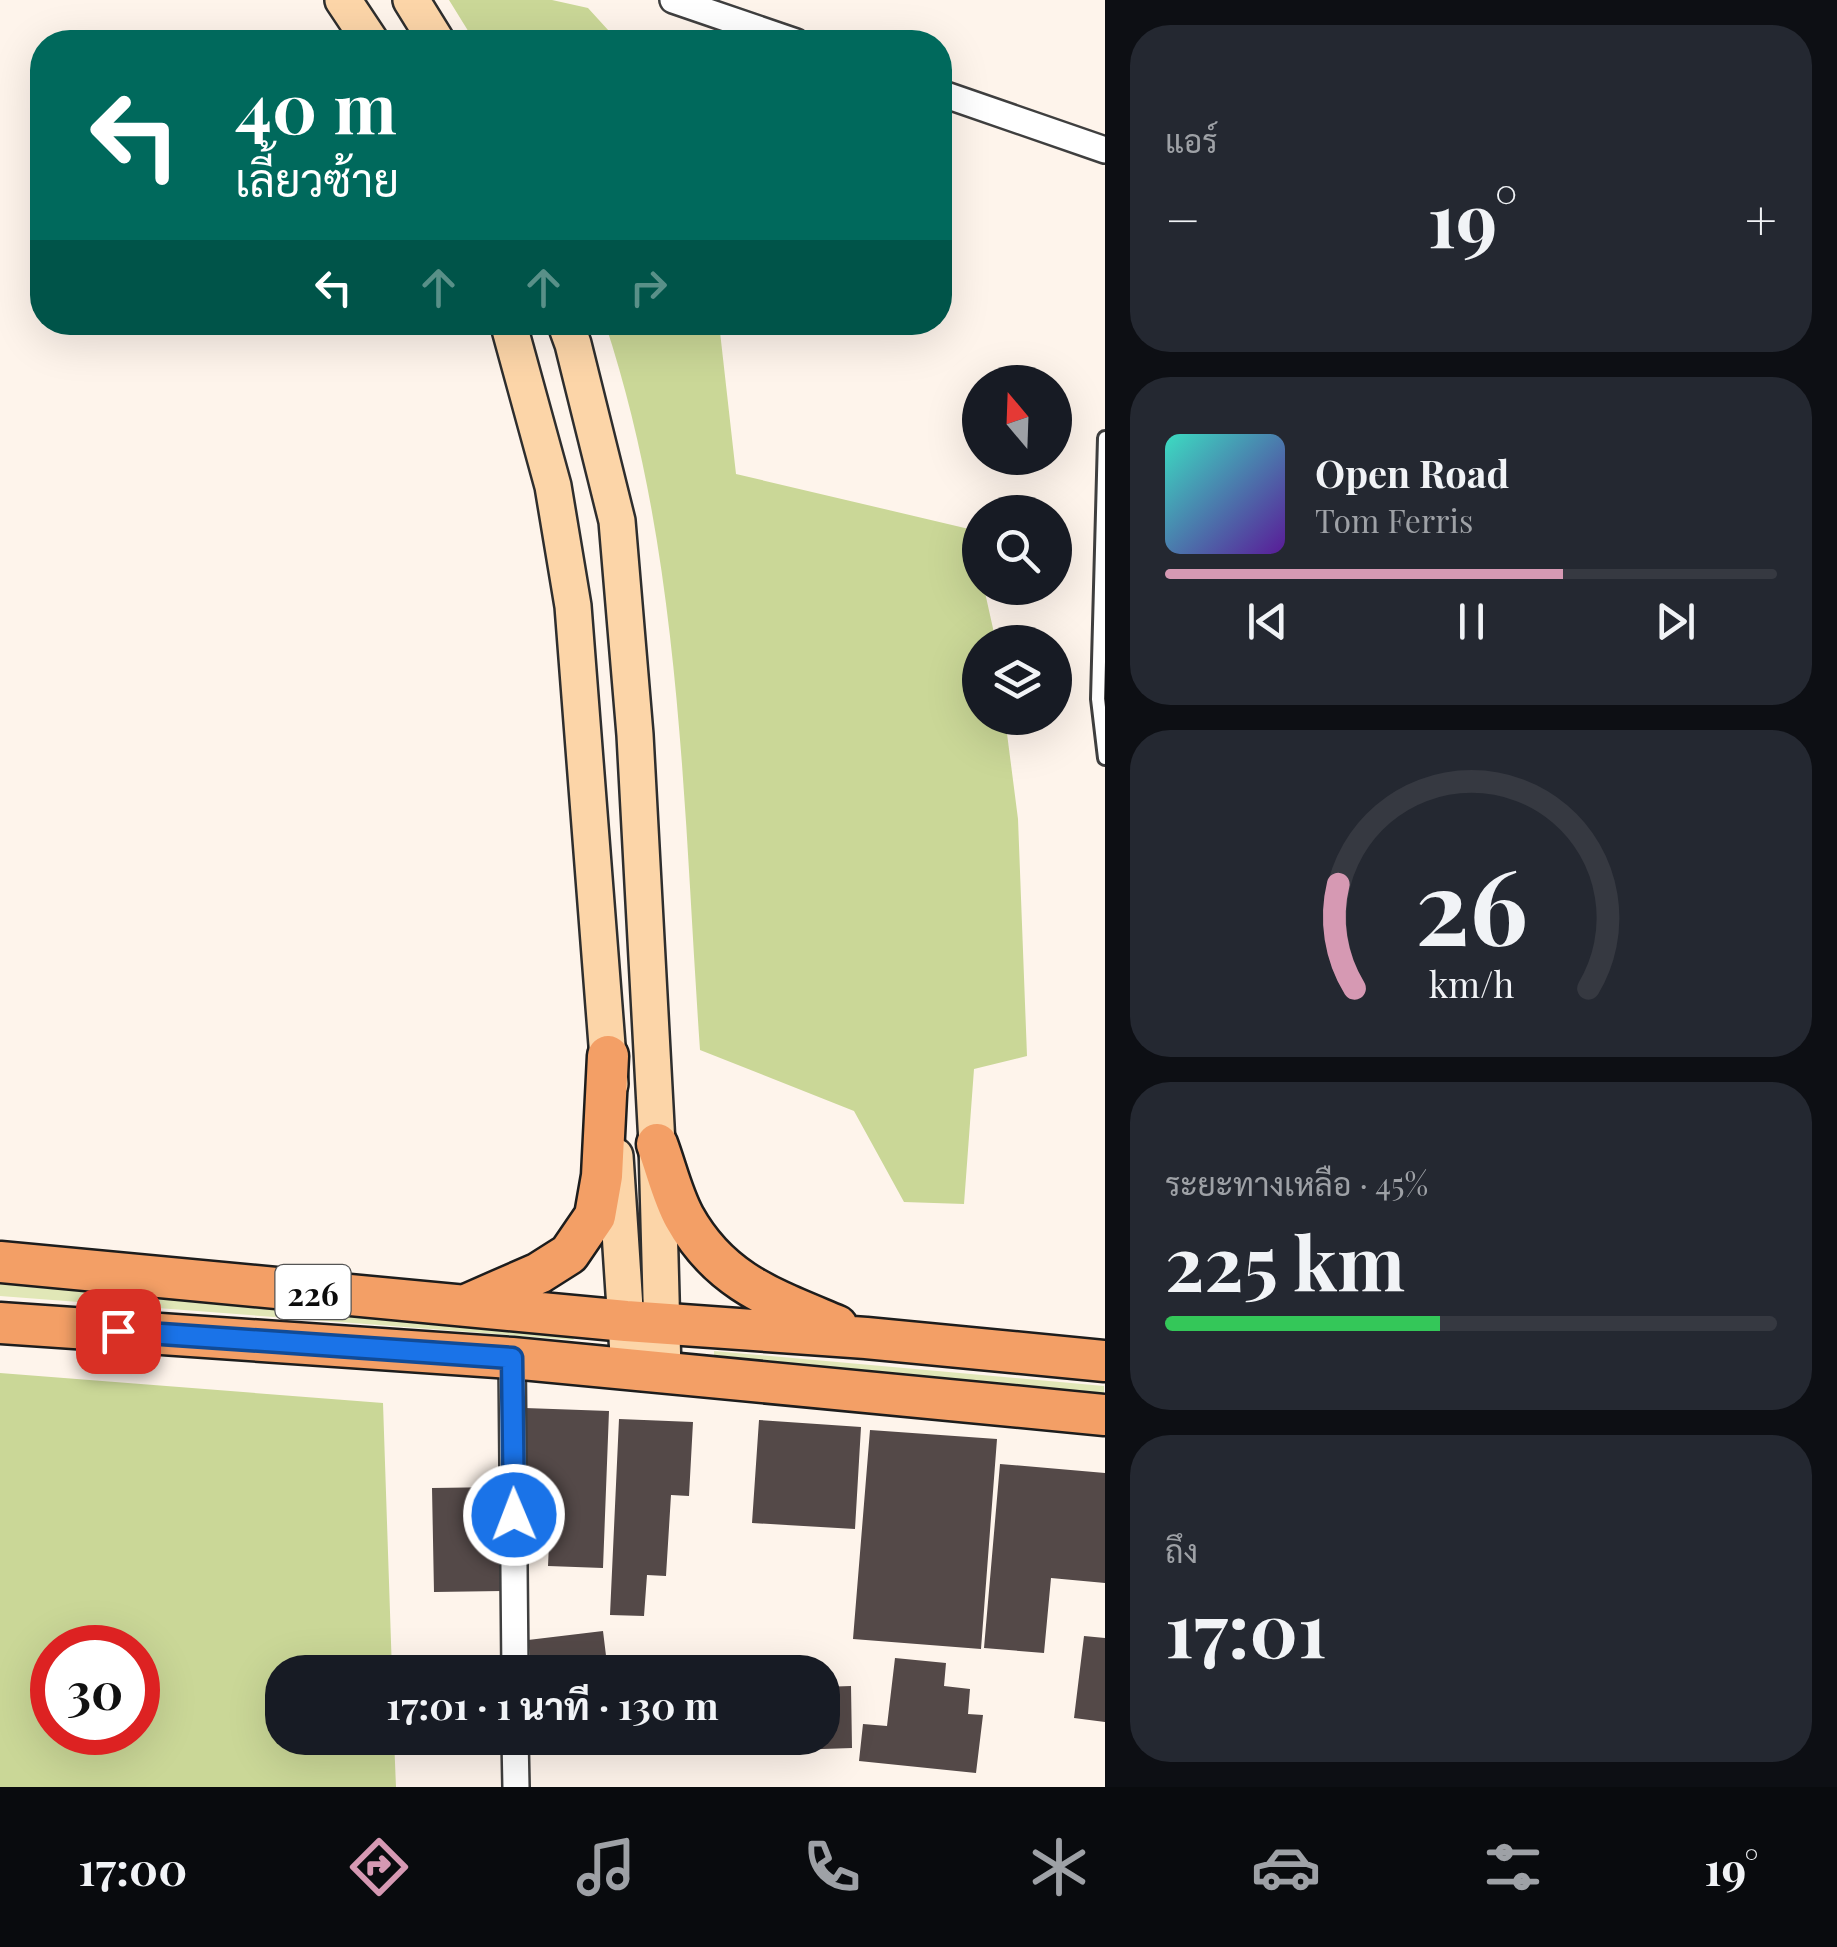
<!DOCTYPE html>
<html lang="th">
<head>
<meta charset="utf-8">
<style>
  :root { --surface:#171b24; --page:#242831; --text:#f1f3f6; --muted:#9ea1a6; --line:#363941; --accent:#d699b3 }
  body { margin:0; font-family:"Playfair Display",Sarabun,serif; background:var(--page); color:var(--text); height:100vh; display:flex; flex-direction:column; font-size:38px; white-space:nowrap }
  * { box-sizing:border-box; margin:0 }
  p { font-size:32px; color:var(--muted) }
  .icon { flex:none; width:55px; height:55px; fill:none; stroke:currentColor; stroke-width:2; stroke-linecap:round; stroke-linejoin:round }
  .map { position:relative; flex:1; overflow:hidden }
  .details { display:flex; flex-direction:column; gap:25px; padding:25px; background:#0d0f14; width:732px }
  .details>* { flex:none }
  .banner { position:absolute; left:30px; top:30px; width:922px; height:305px; border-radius:40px; box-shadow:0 10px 40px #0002; background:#00695c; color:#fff; overflow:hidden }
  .needle { width:65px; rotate:341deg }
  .controls { position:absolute; left:962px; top:365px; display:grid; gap:20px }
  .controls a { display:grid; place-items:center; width:110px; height:110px; border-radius:50%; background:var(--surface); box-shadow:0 10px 40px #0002; font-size:50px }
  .speed { position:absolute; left:30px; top:1625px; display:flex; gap:20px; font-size:50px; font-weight:700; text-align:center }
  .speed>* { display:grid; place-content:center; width:130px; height:130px; border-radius:50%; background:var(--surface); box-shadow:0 10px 40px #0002; line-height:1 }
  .speed .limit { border:15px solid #d22; background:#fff; color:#111 }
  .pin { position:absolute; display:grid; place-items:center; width:85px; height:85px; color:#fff; margin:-42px; border-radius:20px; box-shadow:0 5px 15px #0006 }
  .me { position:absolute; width:110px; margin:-55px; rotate:359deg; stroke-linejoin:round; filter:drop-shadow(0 0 8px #0008) }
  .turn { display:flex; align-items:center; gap:35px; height:210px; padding:0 40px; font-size:45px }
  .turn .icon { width:130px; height:130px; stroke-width:2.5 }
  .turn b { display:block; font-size:70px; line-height:85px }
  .lanes { display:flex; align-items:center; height:95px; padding:0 40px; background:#0003; justify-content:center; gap:50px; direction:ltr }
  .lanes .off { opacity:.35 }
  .big { font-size:75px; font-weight:700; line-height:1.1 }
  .details .tile { flex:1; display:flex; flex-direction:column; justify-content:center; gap:15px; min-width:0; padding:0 35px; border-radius:40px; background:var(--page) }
  .details .dial { align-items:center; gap:0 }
  .dial svg { height:260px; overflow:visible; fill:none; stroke:var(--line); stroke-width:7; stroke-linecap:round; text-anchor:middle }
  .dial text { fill:var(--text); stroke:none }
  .song { display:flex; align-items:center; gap:30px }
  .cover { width:120px; height:120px; border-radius:15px; background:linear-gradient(135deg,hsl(170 70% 55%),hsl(270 70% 35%)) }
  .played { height:10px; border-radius:5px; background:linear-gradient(90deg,var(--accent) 65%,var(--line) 65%) }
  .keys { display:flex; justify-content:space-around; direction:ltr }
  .heat { display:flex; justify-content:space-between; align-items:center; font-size:55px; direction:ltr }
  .charge { height:15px; border-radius:8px; background:linear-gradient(90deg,#34c759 45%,var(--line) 0) }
  .trip { position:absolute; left:265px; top:1655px; width:575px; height:100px; border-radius:40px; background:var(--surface); box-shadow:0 10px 40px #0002; font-weight:700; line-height:100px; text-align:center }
  .tab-bar { display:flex; height:160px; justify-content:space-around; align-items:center; background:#090b0e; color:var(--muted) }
  .tab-bar .icon { width:70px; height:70px }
  .tab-bar .active { color:var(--accent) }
  .tab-bar b { font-size:45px; color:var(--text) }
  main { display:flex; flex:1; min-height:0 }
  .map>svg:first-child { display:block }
  .green { fill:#e1e7b7 }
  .forest { fill:#cad797; fill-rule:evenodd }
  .building { fill:#544948 }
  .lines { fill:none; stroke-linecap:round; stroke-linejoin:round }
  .lane-casing { stroke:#3f3f3f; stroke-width:18 }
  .street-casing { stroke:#3f3f3f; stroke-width:30 }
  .secondary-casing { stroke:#2e2e2e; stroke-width:40 }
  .primary-casing { stroke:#1d1d1d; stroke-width:45 }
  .lane { stroke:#fff; stroke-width:12 }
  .street { stroke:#fff; stroke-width:25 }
  .secondary { stroke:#fcd5a8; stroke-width:35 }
  .primary { stroke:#f39f66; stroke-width:40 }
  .route-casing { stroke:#114b97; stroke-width:25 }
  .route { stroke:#1a73e8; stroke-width:18 }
  .labels { text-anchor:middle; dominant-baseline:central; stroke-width:10; stroke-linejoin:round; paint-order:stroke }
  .shield { fill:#fff; stroke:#555; stroke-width:2.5 }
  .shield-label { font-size:32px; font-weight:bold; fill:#0c0c0c }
</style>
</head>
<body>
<main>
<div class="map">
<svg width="1105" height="1787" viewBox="0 0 1105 1787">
  <rect width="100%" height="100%" fill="#fef4eb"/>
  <path class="green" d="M0,1284L573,1338L574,1340L0,1296Z
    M714,1351L1104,1386V1398L714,1355Z"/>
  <path class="forest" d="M449,0H552L588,8L619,42H475Z
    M605,323H719L736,474L969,529L980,571V588H984L996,642H980V718H1005L1018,819L1027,1056L974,1069L964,1204L904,1202L854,1111L700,1050C683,807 682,556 605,323Z
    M0,1373L383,1403L392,1672H282V1738H394L396,1787H0ZM52,1648H138V1732H52Z"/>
  <path class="building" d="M525,1408L609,1411L603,1568L548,1566L551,1498L522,1497Z
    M619,1419L693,1422L689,1496L671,1495L666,1576L647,1575L644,1616L610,1615Z
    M759,1420L861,1427L855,1529L752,1523Z
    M870,1430L997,1439L981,1649L853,1639Z
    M1000,1464L1105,1473V1583L1051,1578L1044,1653L984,1648Z
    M501,1487L502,1591L434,1592L432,1488Z
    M603,1631L608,1672H532L528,1640Z
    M1084,1636L1105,1638V1722L1074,1718Z
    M895,1658L946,1663L944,1686L970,1689L968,1714L983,1715L976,1773L859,1761L863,1724L887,1726Z
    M851,1686L852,1748L764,1751V1738H822V1687Z"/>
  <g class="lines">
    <g class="lane-casing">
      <path id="lane" d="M1105,438L1098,699L1105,758"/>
    </g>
    <g class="street-casing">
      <path id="street" d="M673,0L796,42
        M940,93L1105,150
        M512,1358L515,1672
        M515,1738L516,1787"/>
    </g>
    <g class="secondary-casing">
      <path id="secondary" d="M343,0L371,42
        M411,0L437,42
        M508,322L553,486L573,606L610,1084
        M565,322L573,344L617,521L635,735L657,1144L663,1372
        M615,1156L629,1369"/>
    </g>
    <g class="primary-casing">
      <path id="primary" d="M657,1144C666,1168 672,1195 684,1217C720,1282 773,1299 837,1326
        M0,1262L626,1321L866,1338L1105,1361
        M466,1305L539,1273L569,1254L595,1216L602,1176L608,1056
        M0,1323L512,1358L1105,1415"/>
    </g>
    <use href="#lane" class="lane"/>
    <use href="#street" class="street"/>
    <use href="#secondary" class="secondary"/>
    <use href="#primary" class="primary"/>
  </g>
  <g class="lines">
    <g class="route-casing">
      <path id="route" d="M118,1331L512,1358L514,1515"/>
    </g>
    <use href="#route" class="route"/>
  </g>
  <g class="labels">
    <rect class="shield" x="275.5" y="1265" width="75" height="54" rx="8"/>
    <g class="shield-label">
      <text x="313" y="1292">226</text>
    </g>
  </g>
</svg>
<div class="controls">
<a><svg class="needle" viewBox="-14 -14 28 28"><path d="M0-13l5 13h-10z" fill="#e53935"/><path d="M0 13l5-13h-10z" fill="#9ea1a6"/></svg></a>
<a><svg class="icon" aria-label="search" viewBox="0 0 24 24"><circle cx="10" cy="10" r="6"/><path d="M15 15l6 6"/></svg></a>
<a><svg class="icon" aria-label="layers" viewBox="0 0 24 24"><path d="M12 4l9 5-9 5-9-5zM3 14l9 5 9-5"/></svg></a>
</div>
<div class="speed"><div class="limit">30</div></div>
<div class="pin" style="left:118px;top:1331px;background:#d93025"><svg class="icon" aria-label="arrive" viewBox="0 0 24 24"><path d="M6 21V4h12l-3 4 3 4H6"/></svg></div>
<svg class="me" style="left:514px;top:1515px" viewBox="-20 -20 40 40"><circle r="17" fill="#1a73e8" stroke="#fff" stroke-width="3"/><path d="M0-11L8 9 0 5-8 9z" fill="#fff"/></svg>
<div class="trip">17:01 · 1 นาที · 130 m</div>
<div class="banner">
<div class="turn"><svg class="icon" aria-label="left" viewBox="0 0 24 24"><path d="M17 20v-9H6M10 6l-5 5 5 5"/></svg><div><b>40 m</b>เลี้ยวซ้าย</div></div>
<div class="lanes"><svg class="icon" aria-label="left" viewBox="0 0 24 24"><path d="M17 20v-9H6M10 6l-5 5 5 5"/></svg><svg class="icon off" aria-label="ahead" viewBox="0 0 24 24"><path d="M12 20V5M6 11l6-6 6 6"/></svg><svg class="icon off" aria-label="ahead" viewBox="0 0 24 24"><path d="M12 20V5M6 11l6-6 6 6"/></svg><svg class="icon off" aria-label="right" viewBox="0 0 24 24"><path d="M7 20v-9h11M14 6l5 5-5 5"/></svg></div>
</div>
</div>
<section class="details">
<div class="tile"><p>แอร์</p>
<div class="heat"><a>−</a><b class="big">19°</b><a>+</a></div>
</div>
<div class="tile">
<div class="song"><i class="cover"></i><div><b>Open Road</b><p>Tom Ferris</p></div></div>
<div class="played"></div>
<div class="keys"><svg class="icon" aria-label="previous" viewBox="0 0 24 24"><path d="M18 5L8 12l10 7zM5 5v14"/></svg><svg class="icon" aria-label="pause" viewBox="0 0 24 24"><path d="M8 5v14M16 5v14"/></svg><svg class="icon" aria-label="next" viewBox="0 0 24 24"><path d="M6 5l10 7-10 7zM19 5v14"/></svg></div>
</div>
<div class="tile dial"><svg viewBox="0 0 100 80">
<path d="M14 69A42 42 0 1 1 86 69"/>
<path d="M14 69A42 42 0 0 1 9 37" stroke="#d699b3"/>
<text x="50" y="56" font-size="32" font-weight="700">26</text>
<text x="50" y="72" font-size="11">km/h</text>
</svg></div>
<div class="tile"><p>ระยะทางเหลือ · 45%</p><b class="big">225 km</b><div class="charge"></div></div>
<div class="tile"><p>ถึง</p><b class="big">17:01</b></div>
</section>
</main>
<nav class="tab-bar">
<b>17:00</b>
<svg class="icon active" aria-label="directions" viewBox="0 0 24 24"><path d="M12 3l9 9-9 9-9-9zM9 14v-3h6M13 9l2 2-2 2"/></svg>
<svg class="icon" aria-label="music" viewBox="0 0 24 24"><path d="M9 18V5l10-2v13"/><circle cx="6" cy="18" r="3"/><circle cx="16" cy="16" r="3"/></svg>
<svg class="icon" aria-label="phone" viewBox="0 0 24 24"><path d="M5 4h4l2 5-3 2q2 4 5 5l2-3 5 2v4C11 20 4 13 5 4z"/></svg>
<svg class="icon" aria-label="climate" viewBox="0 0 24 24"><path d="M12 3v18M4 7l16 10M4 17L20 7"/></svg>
<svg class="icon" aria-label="car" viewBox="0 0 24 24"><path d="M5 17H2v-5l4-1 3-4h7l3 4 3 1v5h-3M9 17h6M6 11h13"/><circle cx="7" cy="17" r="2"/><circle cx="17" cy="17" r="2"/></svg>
<svg class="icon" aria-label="filters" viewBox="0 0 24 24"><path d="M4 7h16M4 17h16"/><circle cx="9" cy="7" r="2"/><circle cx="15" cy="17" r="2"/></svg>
<b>19°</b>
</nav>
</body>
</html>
